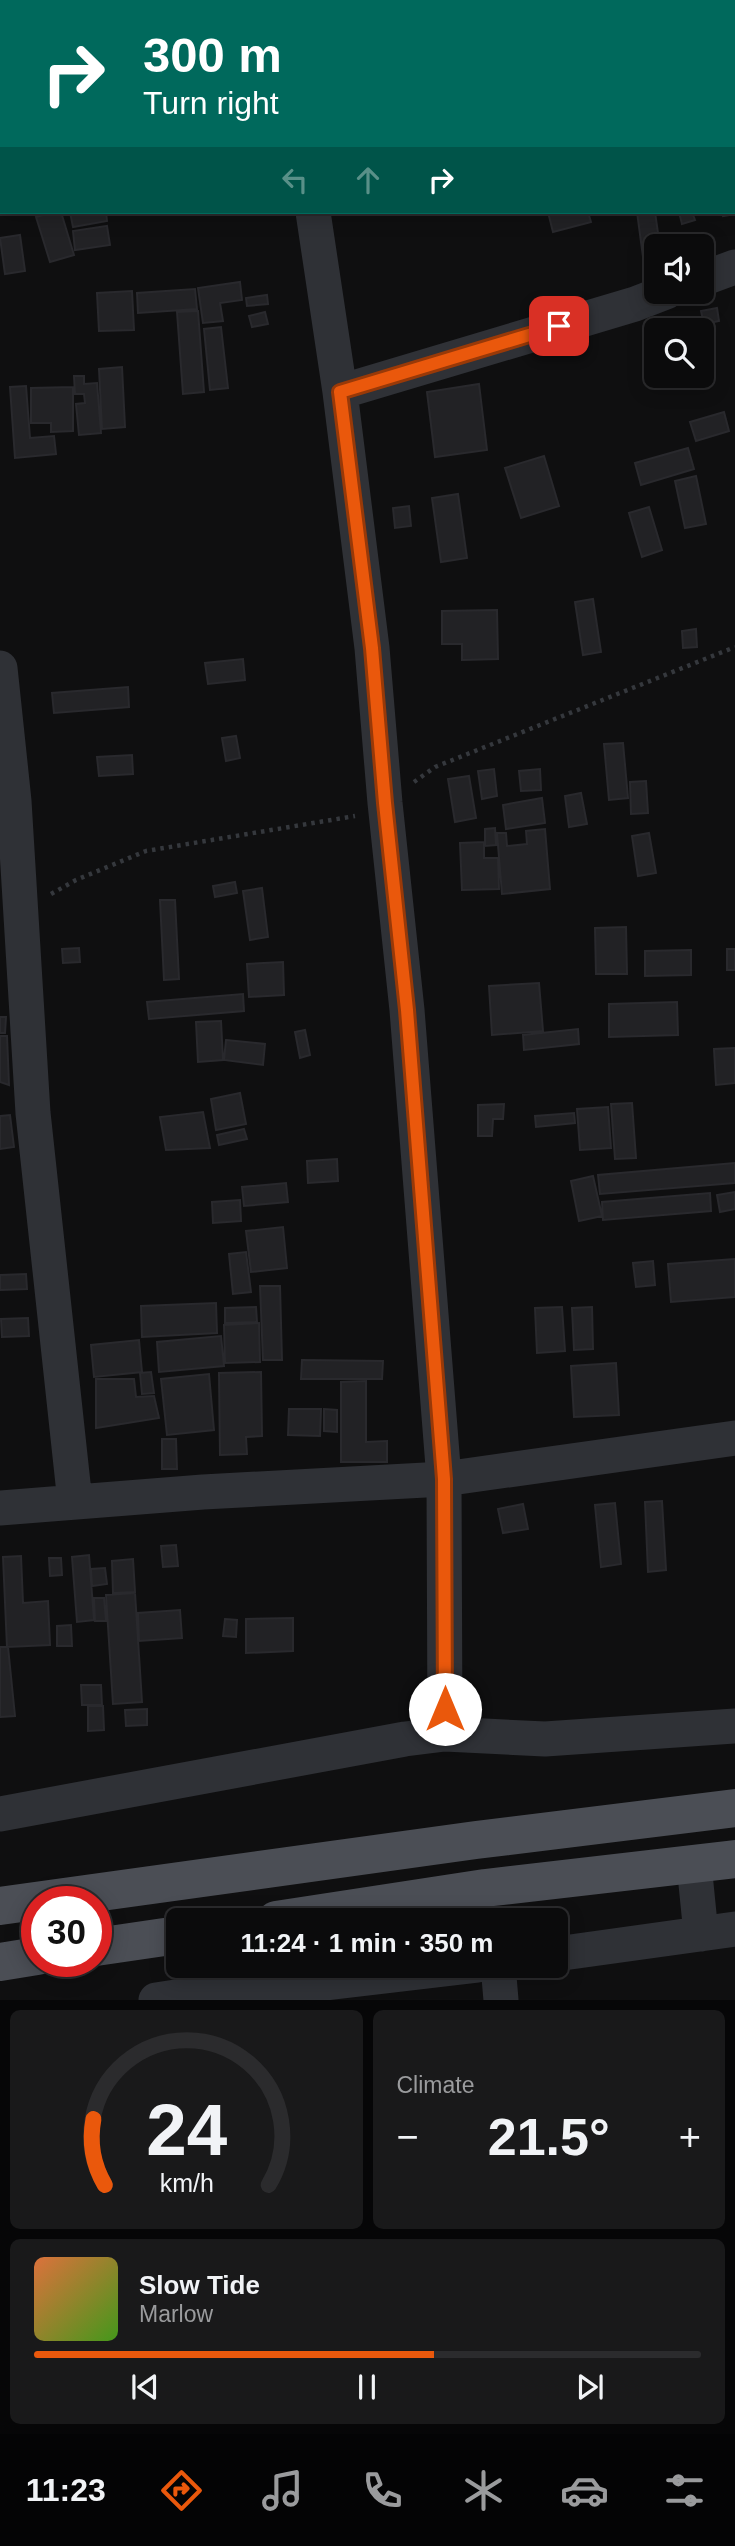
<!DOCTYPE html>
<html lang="en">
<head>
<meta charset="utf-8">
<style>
  :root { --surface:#0b0b0c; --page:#19191a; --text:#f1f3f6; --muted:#9a9b9d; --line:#2b2b2d; --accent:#ea580c }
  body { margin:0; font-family:Helvetica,sans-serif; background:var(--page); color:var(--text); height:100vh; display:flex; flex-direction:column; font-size:26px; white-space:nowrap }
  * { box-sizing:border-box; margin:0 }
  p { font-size:23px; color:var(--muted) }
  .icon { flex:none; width:38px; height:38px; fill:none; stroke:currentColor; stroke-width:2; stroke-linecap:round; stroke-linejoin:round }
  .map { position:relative; height:2000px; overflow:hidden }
  .panel { display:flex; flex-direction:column; gap:10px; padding:10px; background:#060607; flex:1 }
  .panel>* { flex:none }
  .hud { position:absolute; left:0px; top:0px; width:735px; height:214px; box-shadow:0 4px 18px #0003,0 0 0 2px var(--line); background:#00695c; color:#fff; overflow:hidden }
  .controls { position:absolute; left:644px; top:234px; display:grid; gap:14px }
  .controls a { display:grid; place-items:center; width:70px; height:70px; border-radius:10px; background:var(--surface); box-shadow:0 4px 18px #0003,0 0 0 2px var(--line); font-size:35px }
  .speed { position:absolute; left:21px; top:1886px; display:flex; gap:14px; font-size:35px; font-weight:700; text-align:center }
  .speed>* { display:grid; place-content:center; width:91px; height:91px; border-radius:50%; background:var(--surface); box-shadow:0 4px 18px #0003,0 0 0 2px var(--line); line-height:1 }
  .speed .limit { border:10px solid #d22; background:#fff; color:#111 }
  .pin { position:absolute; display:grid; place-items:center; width:60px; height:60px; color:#fff; margin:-30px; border-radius:14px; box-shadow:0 4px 10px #0006 }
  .me { position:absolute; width:77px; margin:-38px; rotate:0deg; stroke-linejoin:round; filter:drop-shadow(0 0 5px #0008) }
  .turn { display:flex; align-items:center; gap:24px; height:147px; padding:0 28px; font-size:32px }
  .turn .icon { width:91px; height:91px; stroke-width:2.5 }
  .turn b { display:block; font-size:49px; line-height:60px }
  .lanes { display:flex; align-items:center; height:66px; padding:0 28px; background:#0003; justify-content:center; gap:35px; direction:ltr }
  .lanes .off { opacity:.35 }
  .big { font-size:52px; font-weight:600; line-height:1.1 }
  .panel .tile { flex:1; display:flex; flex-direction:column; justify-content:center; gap:10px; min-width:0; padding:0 24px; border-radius:10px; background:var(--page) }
  .panel .dial { align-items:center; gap:0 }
  .dial svg { height:182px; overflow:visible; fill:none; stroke:var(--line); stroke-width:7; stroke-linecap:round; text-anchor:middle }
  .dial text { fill:var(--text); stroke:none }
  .song { display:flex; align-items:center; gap:21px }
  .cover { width:84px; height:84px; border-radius:10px; background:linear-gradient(135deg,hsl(20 70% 55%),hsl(100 70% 35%)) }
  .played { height:7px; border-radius:4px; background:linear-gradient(90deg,var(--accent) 60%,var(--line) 60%) }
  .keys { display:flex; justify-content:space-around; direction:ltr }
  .heat { display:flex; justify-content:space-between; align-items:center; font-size:38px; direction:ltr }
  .panel .tiles { flex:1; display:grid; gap:10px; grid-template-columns:1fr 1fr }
  .tile:last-child { grid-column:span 2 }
  .trip { position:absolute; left:166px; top:1908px; width:402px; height:70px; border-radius:10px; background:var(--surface); box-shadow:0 4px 18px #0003,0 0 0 2px var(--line); font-weight:600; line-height:70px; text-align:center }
  .tabs { display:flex; height:112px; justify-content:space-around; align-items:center; background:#040405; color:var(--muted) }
  .tabs .icon { width:49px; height:49px }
  .tabs .on { color:var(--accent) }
  .tabs b { font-size:32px; color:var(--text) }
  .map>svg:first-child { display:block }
  .building { fill:#222225; stroke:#29292d; stroke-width:2 }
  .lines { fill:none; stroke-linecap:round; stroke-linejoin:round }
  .path { stroke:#35383d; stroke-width:4.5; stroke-dasharray:3.5 5; stroke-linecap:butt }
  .minor { stroke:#2f3136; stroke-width:35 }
  .major { stroke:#4b4e55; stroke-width:38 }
  .route-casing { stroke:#983908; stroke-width:18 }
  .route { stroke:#ea580c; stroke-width:12 }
</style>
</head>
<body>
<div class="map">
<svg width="735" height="2000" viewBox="0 0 735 2000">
  <rect width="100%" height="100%" fill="#0f0f10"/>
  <path class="building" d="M733,171L735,214L723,216L722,212H733Z
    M53,212H61L74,255L50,262L36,217Z
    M70,212H106L107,221L73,227Z
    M548,212H588L591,222L553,232Z
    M637,212H655L660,247H656V255L643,257Z
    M679,212H692L695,220L682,224Z
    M107,226L110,245L75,250L73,231Z
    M20,235L25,271L5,274L0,238Z
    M240,282L242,300L220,303L223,321L203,323L198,288Z
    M195,289L197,309L138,313L137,293Z
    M132,291L134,330L99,331L97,293Z
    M267,295L268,304L247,306L246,298Z
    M717,308L719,321L704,324L701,311Z
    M198,311L204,392L183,394L177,312Z
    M265,312L268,324L252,327L249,316Z
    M221,327L228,388L210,390L204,329Z
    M122,367L125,427L102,429L99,369Z
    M74,376H84V384L97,383L101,433L79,435L76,404L85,403L84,394H75Z
    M479,384L487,450L435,457L427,392Z
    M26,386L30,438L54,436L56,454L15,458L10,387Z
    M73,387V431L51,432V423H31V388Z
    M724,412L729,431L696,441L690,422Z
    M688,448L694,469L641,485L635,463Z
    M544,456L559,506L521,518L505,468Z
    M696,476L706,524L685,528L675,481Z
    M458,494L467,558L441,562L432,498Z
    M409,506L411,526L395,528L393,508Z
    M649,507L662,550L642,557L629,513Z
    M593,599L601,652L583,655L575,602Z
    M497,610L498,659L462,660V644H442V611Z
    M696,629L697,647L683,648L682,631Z
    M243,659L245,680L208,684L205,663Z
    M128,687L129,707L54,713L52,693Z
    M236,736L240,758L226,761L222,738Z
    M623,743L628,798L609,800L604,744Z
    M132,755L133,774L99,776L97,757Z
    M494,769L497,796L482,799L478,771Z
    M540,769L541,790L521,791L519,771Z
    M469,776L476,818L455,822L448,779Z
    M646,781L648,813L631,814L630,782Z
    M581,793L587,824L569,827L565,796Z
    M542,798L545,823L506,829L503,805Z
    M495,828L496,845L485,846V829Z
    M545,829L550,889L502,894L497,833H506L507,846L527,844L526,831Z
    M649,833L656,873L638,876L632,836Z
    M484,842V858H498L499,889L462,890L460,843Z
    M235,882L237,893L215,897L213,886Z
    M262,888L268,937L250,940L243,891Z
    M160,900H175L179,979L164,980Z
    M626,927L627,974H596L595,928Z
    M79,948L80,962L63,963L62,949Z
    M727,949H735V970H727Z
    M691,950V975L645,976V951Z
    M283,962L284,995L249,997L247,964Z
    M539,983L543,1031L492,1035L489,986Z
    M243,994L244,1011L149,1019L147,1002Z
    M677,1002L678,1035L609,1037V1004Z
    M0,1017H6L5,1033H0Z
    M221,1021L223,1060L198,1062L196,1022Z
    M578,1029L579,1044L524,1050L523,1035Z
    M305,1030L310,1055L300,1058L295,1032Z
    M0,1036H7L9,1085L0,1082Z
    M226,1040L265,1044L263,1065L224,1060Z
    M735,1048V1083L716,1085L714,1049Z
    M240,1093L246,1124L216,1130L211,1099Z
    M632,1103L636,1158L615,1159L611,1104Z
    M504,1104L503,1119H493L492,1136H478V1105Z
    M608,1107L611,1148L580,1150L577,1109Z
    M203,1112L210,1148L166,1150L160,1117Z
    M574,1113L575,1123L536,1127L535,1116Z
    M10,1115L14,1147L0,1149V1116Z
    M244,1129L247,1139L219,1145L217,1135Z
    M337,1159L338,1181L308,1183L307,1161Z
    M735,1163V1183L600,1194L598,1175Z
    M593,1176L602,1216L579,1221L571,1181Z
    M286,1183L288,1202L244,1206L242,1187Z
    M735,1192V1209L720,1212L717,1195Z
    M710,1193L711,1211L603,1220L602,1202Z
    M240,1200L241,1221L213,1223L212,1202Z
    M283,1227L287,1268L251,1272L246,1231Z
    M246,1252L251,1292L233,1294L229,1254Z
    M735,1259V1297L671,1302L668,1264Z
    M653,1261L655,1285L636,1287L633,1263Z
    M26,1274L27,1289L0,1290V1275Z
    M260,1286H280L282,1360H263Z
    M216,1303L217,1333L142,1337L141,1306Z
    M256,1307L257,1322L225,1323V1308Z
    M562,1307L565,1351L537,1353L535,1308Z
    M592,1307L593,1349L574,1350L572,1308Z
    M28,1318L29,1336L2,1337L1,1319Z
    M259,1323L260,1362L225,1363L224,1325Z
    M221,1336L224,1366L159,1372L157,1342Z
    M139,1340L142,1372L94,1377L91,1345Z
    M302,1360L383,1361L382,1379H301Z
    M616,1363L619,1415L574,1417L571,1366Z
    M151,1372L154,1393L142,1394L140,1373Z
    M261,1372L262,1436L246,1437L247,1454L220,1455L219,1373Z
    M209,1374L214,1430L167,1435L161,1379Z
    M96,1379H134L136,1397L154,1396L159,1418L96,1428Z
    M366,1381V1442L387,1441V1462H341V1382Z
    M289,1409H321L320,1436L288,1435Z
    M324,1409L337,1410V1432L324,1431Z
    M162,1439H176L177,1469H162Z
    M662,1501L666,1570L648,1572L645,1502Z
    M615,1503L621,1564L601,1567L595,1505Z
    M523,1504L528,1529L503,1533L498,1509Z
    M176,1545L178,1566L163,1567L161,1546Z
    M89,1555L94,1620L77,1622L72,1557Z
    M21,1556L23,1603L48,1601L50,1645L7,1647L3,1557Z
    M49,1558H61L62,1575L50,1576Z
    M133,1559L135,1592L113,1593L112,1561Z
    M105,1568L107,1584L92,1586L91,1569Z
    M135,1593L142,1702L113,1704L106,1595Z
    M94,1598H104L106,1621H95Z
    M180,1610L182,1638L139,1641L138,1613Z
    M293,1618V1651L246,1653V1619Z
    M225,1619L237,1620L236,1637L223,1636Z
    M71,1625L72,1646H57V1626Z
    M0,1647H8L15,1716L0,1717Z
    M81,1685H101L102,1705H82Z
    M88,1706H103L104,1730L88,1731Z
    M147,1709V1725L126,1726L125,1710Z"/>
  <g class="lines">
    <path class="path" d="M414,782L435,767L735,647
      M51,894L76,880L146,851L355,816"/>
    <path class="minor" d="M287,0V2
      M383,2L388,0
      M0,148L2,147
      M313,212L340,392L372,648L385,803L407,1010L444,1479L445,1734
      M702,279L735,267
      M340,392L635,304L666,292
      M0,668L14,801L33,1113L75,1502
      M0,1508L203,1492L444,1479L735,1438
      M0,1814L405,1739L445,1734L545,1739L735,1726
      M694,1864L701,1934
      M556,1954L735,1929
      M498,1965L501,2000
      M156,2000L182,1996L224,1995L477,1965"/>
    <path class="major" d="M0,1906L476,1840L735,1808
      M276,1920L485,1888L735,1859
      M96,1947L178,1935
      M0,1962L37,1956"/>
  </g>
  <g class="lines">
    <g class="route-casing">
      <path id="route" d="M445,1709L444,1479L407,1010L385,803L372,648L340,392L559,326"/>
    </g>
    <use href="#route" class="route"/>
  </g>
</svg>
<div class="controls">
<a><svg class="icon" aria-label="sound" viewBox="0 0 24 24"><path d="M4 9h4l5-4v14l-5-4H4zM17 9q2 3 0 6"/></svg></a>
<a><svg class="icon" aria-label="search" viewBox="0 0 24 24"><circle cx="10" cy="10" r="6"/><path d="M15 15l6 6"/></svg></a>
</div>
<div class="speed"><div class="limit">30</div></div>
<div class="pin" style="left:559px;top:326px;background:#d93025"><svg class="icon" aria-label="arrive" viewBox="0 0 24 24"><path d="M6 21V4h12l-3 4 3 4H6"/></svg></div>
<svg class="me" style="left:445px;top:1709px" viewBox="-20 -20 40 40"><circle r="19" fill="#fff"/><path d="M0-13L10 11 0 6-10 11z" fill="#ea580c"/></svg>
<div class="trip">11:24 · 1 min · 350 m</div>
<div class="hud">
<div class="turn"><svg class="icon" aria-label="right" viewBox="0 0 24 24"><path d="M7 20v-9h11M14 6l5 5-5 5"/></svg><div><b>300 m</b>Turn right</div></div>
<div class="lanes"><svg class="icon off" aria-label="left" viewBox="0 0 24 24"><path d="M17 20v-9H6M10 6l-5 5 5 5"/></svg><svg class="icon off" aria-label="ahead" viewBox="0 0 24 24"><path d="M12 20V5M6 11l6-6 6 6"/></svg><svg class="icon" aria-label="right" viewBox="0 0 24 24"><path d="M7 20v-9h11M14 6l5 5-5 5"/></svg></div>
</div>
</div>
<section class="panel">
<div class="tiles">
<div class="tile dial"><svg viewBox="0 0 100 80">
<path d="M14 69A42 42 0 1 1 86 69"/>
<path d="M14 69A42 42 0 0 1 9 40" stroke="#ea580c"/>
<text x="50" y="56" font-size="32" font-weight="700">24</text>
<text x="50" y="72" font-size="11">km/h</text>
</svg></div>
<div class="tile"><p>Climate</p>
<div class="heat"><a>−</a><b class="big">21.5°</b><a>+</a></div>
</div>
<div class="tile">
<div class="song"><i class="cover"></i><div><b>Slow Tide</b><p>Marlow</p></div></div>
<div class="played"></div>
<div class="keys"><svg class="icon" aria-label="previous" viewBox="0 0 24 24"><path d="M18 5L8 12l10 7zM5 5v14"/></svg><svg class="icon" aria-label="pause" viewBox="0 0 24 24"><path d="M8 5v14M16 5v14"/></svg><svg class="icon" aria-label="next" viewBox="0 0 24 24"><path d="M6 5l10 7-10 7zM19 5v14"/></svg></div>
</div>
</div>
</section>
<nav class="tabs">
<b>11:23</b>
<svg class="icon on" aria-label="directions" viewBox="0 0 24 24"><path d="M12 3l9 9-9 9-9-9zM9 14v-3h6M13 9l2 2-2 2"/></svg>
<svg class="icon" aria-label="music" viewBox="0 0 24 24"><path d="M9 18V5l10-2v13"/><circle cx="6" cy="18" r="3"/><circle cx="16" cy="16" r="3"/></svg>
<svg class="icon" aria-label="phone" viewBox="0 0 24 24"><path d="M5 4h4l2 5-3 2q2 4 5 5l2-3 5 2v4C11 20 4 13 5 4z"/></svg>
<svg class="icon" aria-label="climate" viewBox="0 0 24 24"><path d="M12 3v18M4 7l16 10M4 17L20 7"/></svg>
<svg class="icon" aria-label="car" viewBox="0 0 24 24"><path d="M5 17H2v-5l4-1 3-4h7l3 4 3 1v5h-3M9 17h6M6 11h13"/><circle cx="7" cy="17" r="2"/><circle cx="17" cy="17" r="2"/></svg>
<svg class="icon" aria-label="filters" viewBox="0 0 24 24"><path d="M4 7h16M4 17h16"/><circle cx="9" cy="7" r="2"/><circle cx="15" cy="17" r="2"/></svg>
</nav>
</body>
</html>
